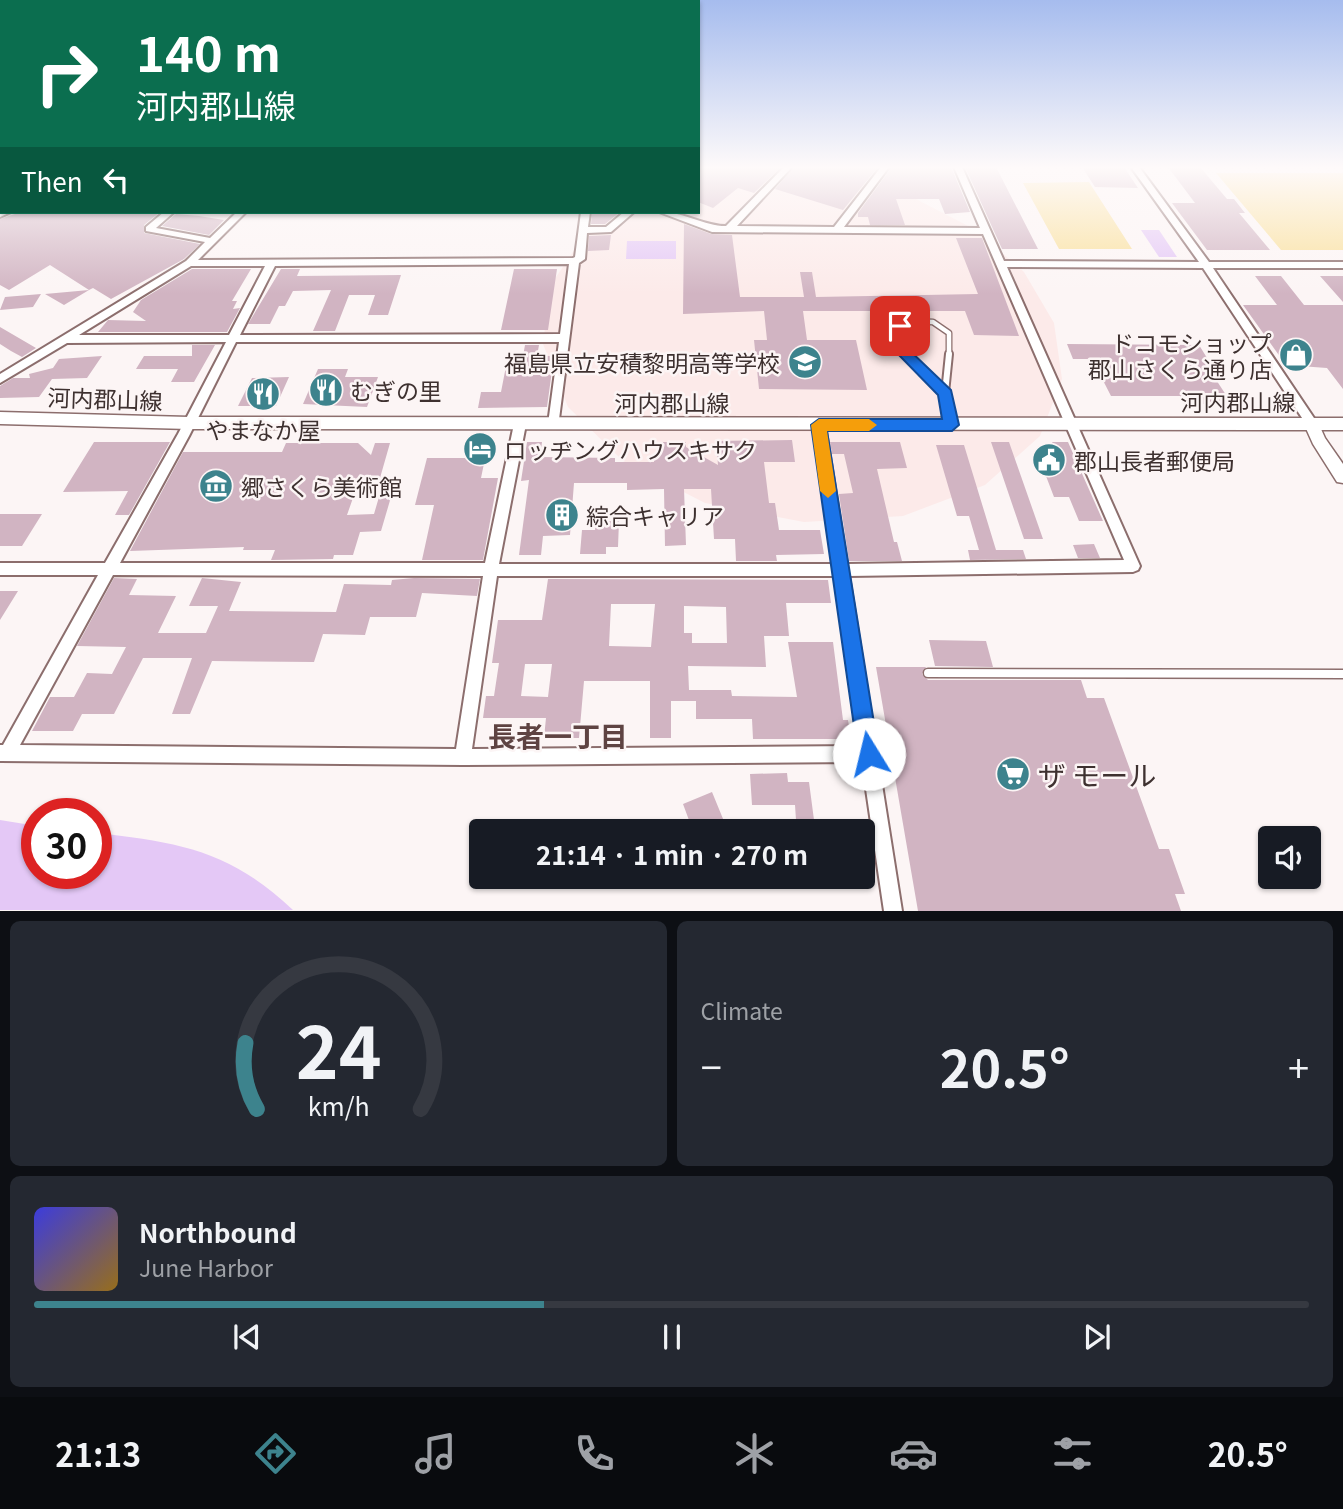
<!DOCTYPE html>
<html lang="en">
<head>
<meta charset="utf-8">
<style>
  :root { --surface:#171b24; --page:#242831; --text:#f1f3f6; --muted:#9ea1a6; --line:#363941; --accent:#3d838d }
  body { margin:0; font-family:Georgia,"Noto Sans JP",serif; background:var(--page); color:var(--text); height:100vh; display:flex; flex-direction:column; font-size:26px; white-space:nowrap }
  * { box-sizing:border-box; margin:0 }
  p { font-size:23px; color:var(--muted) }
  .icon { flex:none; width:38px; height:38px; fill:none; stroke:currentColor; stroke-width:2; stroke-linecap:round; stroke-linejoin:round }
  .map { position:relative; height:911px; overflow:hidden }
  .side { display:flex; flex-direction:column; gap:10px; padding:10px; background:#0d0f14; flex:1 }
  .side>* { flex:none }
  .guide { position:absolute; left:0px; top:0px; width:700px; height:214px; box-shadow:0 2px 5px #0004; background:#0b6e4f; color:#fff; overflow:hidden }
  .buttons { position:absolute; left:1258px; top:826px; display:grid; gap:14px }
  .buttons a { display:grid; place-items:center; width:63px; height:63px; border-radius:7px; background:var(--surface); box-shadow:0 2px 5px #0004; font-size:35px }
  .speed { position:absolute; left:21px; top:798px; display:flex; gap:14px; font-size:35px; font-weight:700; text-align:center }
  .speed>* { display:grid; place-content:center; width:91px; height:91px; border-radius:50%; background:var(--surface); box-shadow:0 2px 5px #0004; line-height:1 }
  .speed .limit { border:10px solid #d22; background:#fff; color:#111 }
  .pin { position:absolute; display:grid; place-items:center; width:60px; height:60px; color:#fff; margin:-30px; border-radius:14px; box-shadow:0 4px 10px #0006 }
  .me { position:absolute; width:77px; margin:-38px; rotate:351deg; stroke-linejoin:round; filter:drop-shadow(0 0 5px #0008) }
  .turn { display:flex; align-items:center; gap:24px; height:147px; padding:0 21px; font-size:32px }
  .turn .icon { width:91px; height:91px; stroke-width:2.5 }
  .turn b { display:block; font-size:49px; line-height:60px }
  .then { display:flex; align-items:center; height:66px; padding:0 21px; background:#0003; gap:14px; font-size:26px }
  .big { font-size:52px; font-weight:700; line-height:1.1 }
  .side .widget { flex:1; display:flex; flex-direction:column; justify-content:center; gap:10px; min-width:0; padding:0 24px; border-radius:10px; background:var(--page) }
  .side .dial { align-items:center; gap:0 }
  .dial svg { height:182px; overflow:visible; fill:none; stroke:var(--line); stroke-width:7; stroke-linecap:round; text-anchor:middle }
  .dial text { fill:var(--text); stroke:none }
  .song { display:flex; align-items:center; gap:21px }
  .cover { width:84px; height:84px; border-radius:10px; background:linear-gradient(135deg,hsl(240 70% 55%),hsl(40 70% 35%)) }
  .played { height:7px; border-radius:4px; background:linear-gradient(90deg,var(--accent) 40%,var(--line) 40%) }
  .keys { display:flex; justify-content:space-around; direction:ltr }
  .heat { display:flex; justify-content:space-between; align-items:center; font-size:38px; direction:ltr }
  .side .tiles { flex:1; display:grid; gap:10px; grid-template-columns:1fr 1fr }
  .widget:last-child { grid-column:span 2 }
  .trip { position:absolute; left:469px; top:819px; width:406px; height:70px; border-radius:7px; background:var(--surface); box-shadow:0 2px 5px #0004; font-weight:700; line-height:70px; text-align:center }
  .menu { display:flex; height:112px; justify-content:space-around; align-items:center; background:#090b0e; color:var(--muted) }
  .menu .icon { width:49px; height:49px }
  .menu .selected { color:var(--accent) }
  .menu b { font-size:32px; color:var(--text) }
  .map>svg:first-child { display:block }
  .built { fill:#fceae9 }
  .green { fill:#f9e09c }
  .water { fill:#e4c8f6 }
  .building { fill:#d1b4c2; fill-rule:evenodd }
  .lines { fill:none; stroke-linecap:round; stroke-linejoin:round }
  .service-far2-casing { stroke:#8c6e6d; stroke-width:7 }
  .service-far1-casing { stroke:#8c6e6d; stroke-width:10 }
  .service-casing { stroke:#8c6e6d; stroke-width:11 }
  .minor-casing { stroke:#8c6e6d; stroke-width:4 }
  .tertiary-casing { stroke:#8c6e6d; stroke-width:3 }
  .secondary-casing { stroke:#8c6e6d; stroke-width:3 }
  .service-far2 { stroke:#fff; stroke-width:4.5 }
  .service-far1 { stroke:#fff; stroke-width:6 }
  .service { stroke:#fff; stroke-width:8 }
  .minor { fill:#fff; fill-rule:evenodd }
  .tertiary { fill:#fff; fill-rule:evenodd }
  .secondary { fill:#fff; fill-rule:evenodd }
  .route { fill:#1a73e8; stroke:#114b97; stroke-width:2 }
  .slow { fill:#f59e0b }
  .labels { text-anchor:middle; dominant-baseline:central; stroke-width:5; stroke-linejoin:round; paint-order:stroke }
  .poi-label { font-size:23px; fill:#3e3130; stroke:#fcf5f5; text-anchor:start }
  .street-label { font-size:23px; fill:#3e3130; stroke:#fcf5f5 }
  .near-neighbourhood-label { font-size:28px; font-weight:bold; fill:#5e4342; stroke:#fcf5f5 }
  .near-poi-label { font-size:28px; fill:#3e3130; stroke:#fcf5f5; text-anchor:start }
</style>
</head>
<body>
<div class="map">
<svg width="1343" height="911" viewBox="0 0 1343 911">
  <rect width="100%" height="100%" fill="#fcf5f5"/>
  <path class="built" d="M768,172L841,178L912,197L976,230L1024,272L1054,323L1062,379L1040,436L985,485L903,516L804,522L705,503L623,461L568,407L543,344L550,286L583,237L621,212H698V180Z"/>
  <path class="green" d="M1216,173H1343V250H1281Z
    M1089,182L1132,249H1059L1023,183Z"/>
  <path class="water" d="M1141,230H1159L1177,257H1159Z
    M627,241H676V259H626Z
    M0,820L37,826V873H96V833C179,842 231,851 293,910H0Z"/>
  <path class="building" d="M698,167H781L754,193L738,188L713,208L698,202Z
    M794,167H878L843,210L775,189Z
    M892,167H951L970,212L945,214L939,199H896L905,225H870L868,217H858V213Z
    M965,167H996L1038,249H1002Z
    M1082,167H1124L1138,188L1095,187Z
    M1168,167H1200L1227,199H1234L1245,213H1239L1270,250H1207L1172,203H1195Z
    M21,212H160L144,225V233L200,244L184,259L111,299L93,288L89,290L50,265L9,290L0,285V219Z
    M592,212H620L605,224H591Z
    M176,214L199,216L224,220L209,235L162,226Z
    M684,224L711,234L732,235L740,297H804L800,272H812L816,297L978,294L956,238H982L1019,336L974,335L965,311H803L807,340H856L867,390L759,389L754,340H767L764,311L683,314Z
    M611,235L609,250L588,251L589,236Z
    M192,269H251L232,301H237L233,309L240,308L227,332H98L108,320L146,321L133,312L141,300Z
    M281,269H300L297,276L401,275L388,315H368L375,295H349L335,331H313L331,290L293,291L285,306H279L270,324H248Z
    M514,269H557L548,330H501Z
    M1255,276H1281L1304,305H1343V389L1327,368L1286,365L1243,305H1277Z
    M1320,276H1343V302Z
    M89,290L64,305L45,294Z
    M41,294L33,307L0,310L5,297Z
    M0,327L36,348L22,357L11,351L0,344Z
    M1067,344L1199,345L1212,366H1207L1228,398H1220L1224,404H1184L1180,396H1111L1092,359H1073Z
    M192,345H215L194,382H171L178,369H136L144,356H192Z
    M525,345H539L537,356H554L547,407L478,408L481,392H501L508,356H523Z
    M102,356L87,378L52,379L39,397L0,398V386L13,378H30L29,374L53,368L59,359Z
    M318,369H348L345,377H378L367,407L303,404Z
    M289,377L276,406H238L252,378Z
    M792,440L795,462H764L769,503H775L779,530H820L824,554L776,555L777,561H736L735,539H714L711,489H684L686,545L665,546L664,489L627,490V483H574L570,535L543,536L541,555H519L529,480L521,481L527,442H542L540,457L615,458V462H654V454L663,450V442H686V447L718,465L716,441Z
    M94,442H170L129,515H115L128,491L63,492Z
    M830,442H900L907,468L877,469L894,542H897L902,561H849L839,494L853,493L844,454H832Z
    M991,442H1009L1043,539H1024Z
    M1052,442H1068L1103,521H1079L1069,497H1054L1036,450H1055Z
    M286,443H358L371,455L375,443H390L380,478H360L347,515L374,514L384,480H396L381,531L360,532L353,555H334L333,559L271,560L275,550H243L244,547L130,551L183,452H282Z
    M468,444H488L481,478H498L483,560H422L434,505H415L427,458H465Z
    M936,445H964L996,550H1023L1026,559L970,560L968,550H979L969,516H957Z
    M0,514H42L22,546H0Z
    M596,521H619L618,547H606V554H580L582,530H595Z
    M1094,544L1100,558H1078L1073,545Z
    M114,578L137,579L129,595L176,596L158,633H206L218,606H189L202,578L241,582L229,611L336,612L344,584L391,585L392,580L414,578L480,579L477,596L422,593L416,617H370L365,635L323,634L314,662L212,661L190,714H172L192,658H143L114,714H82L73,731H32L50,697H74L87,673L112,674L126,647L77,646Z
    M548,579L828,580L831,603H786L789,636H764L766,667L688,666L689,690H731L732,696L797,697L788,642H833L843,720H848L851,739H753L752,719H696V701H671V738H650V681H584L579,738H544L546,718H483L486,696H494L499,663H492L498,620H542ZM611,604H655L651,647L609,646ZM684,606L726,607L727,643H692V633H684ZM525,664H552L548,697L521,696Z
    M0,591H18L0,620Z
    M929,640L986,641L993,667L935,666Z
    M876,667H926L922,674L928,680H1081L1087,698H1104L1159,849H1169L1185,894H1175L1181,911H918Z
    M787,773L788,782H809L814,820H796L795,805H752L750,774Z
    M712,792L728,831H693L683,804Z"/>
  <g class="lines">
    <g class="service-far2-casing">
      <path id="service-far2" d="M907,355L900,349L897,331L905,321L933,322L949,333V355"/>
    </g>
    <g class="service-far1-casing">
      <path id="service-far1" d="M905,354L945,393
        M945,393L951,423
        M945,393L949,354"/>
    </g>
    <g class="service-casing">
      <path id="service" d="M928,673L1343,674"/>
    </g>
    <g class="minor-casing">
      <path id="minor" d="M784,167H792L737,226L834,227L881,167H889L844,227L980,228L954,167H962L1004,261L1199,262L1131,167H1139L1209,262H1343V268H1213L1316,421L1318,424L1316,427H1308L1203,268L1007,267L1140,566L1138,570L1133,572L849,576L902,911H884L862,762L463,765L0,761V745H3L98,575H0V563H105L178,434L226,342L67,343L0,383V374L186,261L205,242L146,231V227L164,212H174L156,228L210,238L237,212H246L198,260L573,258L575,257L581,212H590L588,227H606L624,212H634L611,232L587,233L585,259L579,263L558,427H550L548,424L559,342H236L189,436L120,563H485L514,424L520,419L526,424L499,564H833L813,425L819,420L825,425L847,564L1124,560L983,234L712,232L659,212C683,211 703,226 726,226ZM569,264L560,334L240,335L275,266ZM191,266H265L229,335H79ZM113,575L483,576L456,749L20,745ZM497,576H835L860,746L472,749Z
        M0,211L11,212L0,217Z"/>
    </g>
    <g class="tertiary-casing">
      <path id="tertiary" d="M1312,418L1317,420L1325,438L1343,464V483L1337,482L1313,444L1304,424Z"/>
    </g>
    <g class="secondary-casing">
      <path id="secondary" d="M0,412L189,417L1343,418V430L189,429L0,424Z"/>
    </g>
    <use href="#service-far2" class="service-far2"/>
    <use href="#service-far1" class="service-far1"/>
    <use href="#service" class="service"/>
    <use href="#minor" class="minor"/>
    <use href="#tertiary" class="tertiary"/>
    <use href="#secondary" class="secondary"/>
  </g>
  <linearGradient id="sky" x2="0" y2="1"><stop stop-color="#a6bcee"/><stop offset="0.57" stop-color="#fefafa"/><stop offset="1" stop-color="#fefafa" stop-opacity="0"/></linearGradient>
  <rect width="1343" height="294" fill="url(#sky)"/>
  <path class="route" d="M900,321L907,326L904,339L906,347L951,390L959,425L952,431H827L879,754L876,762L869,765L861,762L858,754L811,425L819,419H942L938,395L893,349L890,339L893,326Z"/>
  <path class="slow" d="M819,419H869L877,425L869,431H827L836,491L828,498L820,491L811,425Z"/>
  <defs>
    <g id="shop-disc" transform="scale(1.75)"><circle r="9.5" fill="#3d838d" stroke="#fcf5f5"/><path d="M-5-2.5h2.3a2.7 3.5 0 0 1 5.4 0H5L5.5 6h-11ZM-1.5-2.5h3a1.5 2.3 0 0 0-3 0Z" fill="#fff"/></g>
    <g id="school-disc" transform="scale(1.75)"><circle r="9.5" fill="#3d838d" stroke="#fcf5f5"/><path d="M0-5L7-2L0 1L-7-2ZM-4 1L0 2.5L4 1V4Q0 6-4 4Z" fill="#fff"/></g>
    <g id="restaurant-disc" transform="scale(1.75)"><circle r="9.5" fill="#3d838d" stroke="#fcf5f5"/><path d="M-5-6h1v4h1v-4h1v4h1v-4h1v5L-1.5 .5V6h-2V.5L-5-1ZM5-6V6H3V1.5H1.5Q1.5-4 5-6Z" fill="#fff"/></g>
    <g id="hotel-disc" transform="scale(1.75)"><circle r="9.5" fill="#3d838d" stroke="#fcf5f5"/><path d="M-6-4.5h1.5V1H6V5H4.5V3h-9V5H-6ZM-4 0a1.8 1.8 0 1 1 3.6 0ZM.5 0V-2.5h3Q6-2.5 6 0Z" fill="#fff"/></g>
    <g id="civic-disc" transform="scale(1.75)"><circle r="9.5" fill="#3d838d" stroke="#fcf5f5"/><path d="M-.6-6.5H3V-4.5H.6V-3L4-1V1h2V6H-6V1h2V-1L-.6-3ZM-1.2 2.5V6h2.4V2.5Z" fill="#fff"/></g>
    <g id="museum-disc" transform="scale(1.75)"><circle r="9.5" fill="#3d838d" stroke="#fcf5f5"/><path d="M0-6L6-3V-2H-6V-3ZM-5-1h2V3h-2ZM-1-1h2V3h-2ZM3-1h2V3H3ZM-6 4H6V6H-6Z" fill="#fff"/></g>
    <g id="building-disc" transform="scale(1.75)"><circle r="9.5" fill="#3d838d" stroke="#fcf5f5"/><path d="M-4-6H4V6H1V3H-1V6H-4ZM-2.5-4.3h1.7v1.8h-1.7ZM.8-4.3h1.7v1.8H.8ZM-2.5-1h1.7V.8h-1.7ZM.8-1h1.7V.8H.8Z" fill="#fff"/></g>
    <g id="supermarket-disc" transform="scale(1.75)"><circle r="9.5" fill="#3d838d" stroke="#fcf5f5"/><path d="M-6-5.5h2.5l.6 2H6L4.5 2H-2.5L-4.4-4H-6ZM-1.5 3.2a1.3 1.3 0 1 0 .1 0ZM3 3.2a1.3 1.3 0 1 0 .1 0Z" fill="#fff"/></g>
  </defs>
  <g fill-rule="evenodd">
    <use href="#shop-disc" x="1296" y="355"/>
    <use href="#school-disc" x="805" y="362"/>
    <use href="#restaurant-disc" x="326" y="390"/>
    <use href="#restaurant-disc" x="263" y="394"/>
    <use href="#hotel-disc" x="480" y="449"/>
    <use href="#civic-disc" x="1049" y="460"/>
    <use href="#museum-disc" x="216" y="486"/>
    <use href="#building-disc" x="562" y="515"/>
    <use href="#supermarket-disc" x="1013" y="774"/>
  </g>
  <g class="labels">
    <g class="poi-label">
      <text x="1272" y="342" text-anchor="end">ドコモショップ<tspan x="1272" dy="26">郡山さくら通り店</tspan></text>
      <text x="780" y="362" text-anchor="end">福島県立安積黎明高等学校</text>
      <text x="350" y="390">むぎの里</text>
      <text x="263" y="429" text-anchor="middle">やまなか屋</text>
      <text x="504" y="449">ロッヂングハウスキサク</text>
      <text x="1074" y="460">郡山長者郵便局</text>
      <text x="241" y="486">郷さくら美術館</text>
      <text x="586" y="515">綜合キャリア</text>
    </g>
    <g class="street-label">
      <text transform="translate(105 398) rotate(2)">河内郡山線</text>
      <text x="1238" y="401">河内郡山線</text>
      <text x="672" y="402">河内郡山線</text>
    </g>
    <g class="near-neighbourhood-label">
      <text x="558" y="735">長者一丁目</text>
    </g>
    <g class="near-poi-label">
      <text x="1038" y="774">ザ モール</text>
    </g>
  </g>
</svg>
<div class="buttons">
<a><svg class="icon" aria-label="sound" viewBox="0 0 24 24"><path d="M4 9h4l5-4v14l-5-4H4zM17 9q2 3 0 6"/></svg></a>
</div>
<div class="speed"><div class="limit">30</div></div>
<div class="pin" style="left:900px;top:326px;background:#d93025"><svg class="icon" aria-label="arrive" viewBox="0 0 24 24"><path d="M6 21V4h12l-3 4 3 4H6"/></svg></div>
<svg class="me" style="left:869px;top:754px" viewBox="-20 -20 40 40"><circle r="19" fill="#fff"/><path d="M0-13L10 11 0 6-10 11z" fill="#1a73e8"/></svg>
<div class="trip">21:14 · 1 min · 270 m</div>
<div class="guide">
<div class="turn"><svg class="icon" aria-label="right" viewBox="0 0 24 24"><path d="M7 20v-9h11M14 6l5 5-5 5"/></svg><div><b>140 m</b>河内郡山線</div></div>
<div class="then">Then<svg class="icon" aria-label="left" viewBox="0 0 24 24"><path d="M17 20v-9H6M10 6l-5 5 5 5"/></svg></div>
</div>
</div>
<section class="side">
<div class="tiles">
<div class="widget dial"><svg viewBox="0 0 100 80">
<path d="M14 69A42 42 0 1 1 86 69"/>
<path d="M14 69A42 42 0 0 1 9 40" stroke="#3d838d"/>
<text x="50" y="56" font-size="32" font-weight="700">24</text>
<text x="50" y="72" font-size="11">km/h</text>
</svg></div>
<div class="widget"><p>Climate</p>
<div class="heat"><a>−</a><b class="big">20.5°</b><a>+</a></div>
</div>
<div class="widget">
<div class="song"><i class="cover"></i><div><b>Northbound</b><p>June Harbor</p></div></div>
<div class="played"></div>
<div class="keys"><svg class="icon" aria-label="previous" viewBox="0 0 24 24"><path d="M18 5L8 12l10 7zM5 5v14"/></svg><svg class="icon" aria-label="pause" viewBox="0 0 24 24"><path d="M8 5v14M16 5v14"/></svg><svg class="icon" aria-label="next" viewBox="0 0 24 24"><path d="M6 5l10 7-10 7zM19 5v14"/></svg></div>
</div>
</div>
</section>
<nav class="menu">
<b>21:13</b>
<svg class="icon selected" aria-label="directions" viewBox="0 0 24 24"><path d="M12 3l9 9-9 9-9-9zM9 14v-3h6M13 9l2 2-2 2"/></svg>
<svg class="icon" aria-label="music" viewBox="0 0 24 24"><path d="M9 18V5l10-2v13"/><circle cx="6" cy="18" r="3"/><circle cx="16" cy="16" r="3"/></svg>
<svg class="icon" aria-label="phone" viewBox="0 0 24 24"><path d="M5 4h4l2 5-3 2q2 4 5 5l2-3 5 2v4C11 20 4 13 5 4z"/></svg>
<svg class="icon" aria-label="climate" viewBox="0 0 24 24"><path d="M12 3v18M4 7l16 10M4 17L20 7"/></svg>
<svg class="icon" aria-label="car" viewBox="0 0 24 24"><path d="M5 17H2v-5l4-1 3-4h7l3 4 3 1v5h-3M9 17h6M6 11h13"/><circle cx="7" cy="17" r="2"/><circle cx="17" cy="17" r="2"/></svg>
<svg class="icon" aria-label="filters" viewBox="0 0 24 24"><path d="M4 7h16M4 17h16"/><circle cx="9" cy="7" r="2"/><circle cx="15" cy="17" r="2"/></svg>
<b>20.5°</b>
</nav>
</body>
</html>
